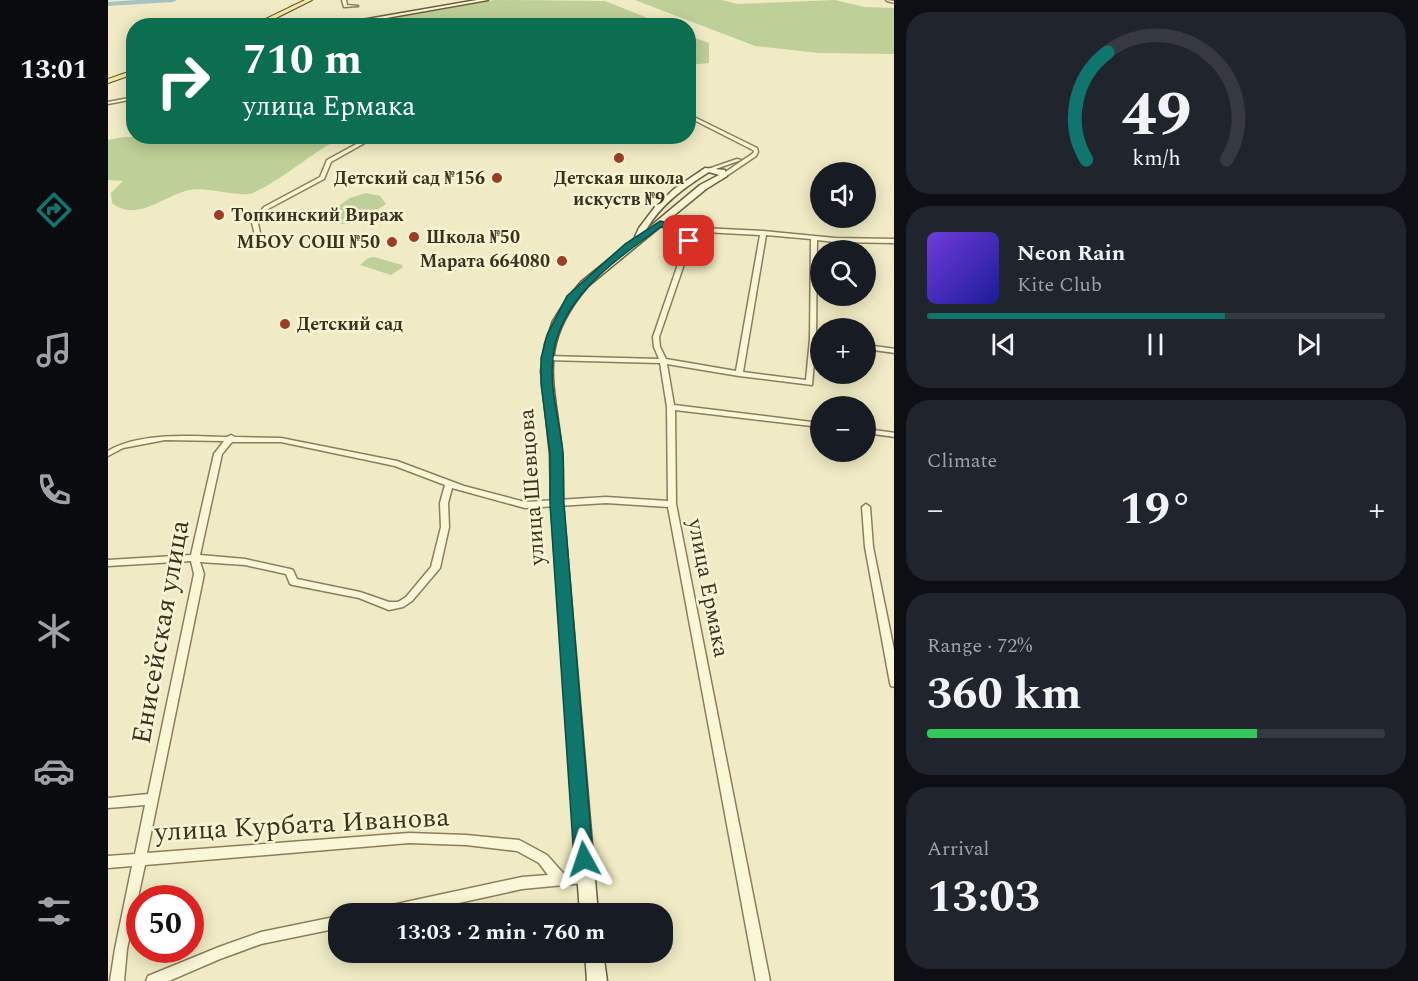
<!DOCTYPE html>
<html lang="en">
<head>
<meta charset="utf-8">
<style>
  :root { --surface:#171b24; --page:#20242c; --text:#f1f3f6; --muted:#9ea1a6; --line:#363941; --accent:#0f766e }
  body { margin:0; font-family:Spectral,serif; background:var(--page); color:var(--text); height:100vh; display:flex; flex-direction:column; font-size:22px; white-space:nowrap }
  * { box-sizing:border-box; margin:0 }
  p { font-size:20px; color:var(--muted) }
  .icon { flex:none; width:33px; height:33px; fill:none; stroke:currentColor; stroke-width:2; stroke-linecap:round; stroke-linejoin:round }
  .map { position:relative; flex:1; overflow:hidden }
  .side { display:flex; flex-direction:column; gap:12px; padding:12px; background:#0d0f14; width:524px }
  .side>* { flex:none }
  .hud { position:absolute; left:18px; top:18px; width:570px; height:126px; border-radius:24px; box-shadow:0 3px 15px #0003; background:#0b6e4f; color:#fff; overflow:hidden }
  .fabs { position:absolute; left:702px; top:162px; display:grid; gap:12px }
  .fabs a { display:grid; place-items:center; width:66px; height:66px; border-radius:50%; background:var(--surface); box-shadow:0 3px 15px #0003; font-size:30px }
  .speed { position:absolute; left:18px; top:885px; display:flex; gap:12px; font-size:30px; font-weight:700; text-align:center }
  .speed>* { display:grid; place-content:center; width:78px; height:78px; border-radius:50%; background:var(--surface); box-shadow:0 3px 15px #0003; line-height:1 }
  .speed .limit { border:9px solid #d22; background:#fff; color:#111 }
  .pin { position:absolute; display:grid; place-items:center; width:51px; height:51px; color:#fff; margin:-26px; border-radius:12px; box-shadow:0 3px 9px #0006 }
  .me { position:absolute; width:66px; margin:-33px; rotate:355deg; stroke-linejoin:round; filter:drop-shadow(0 0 4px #0008) }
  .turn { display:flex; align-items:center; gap:21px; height:126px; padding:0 18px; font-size:27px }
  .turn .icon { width:78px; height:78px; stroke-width:2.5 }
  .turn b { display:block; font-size:42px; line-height:51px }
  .big { font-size:45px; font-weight:700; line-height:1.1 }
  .side .card { flex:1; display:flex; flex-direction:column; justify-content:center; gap:9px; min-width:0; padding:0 21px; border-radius:24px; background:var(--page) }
  .side .dial { align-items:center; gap:0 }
  .dial svg { height:156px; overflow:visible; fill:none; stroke:var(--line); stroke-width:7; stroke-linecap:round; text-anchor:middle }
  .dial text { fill:var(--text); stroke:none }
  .song { display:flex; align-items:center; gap:18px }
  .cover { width:72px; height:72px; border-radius:9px; background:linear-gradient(135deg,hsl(260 70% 55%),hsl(240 70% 35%)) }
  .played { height:6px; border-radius:3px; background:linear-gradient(90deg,var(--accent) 65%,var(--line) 65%) }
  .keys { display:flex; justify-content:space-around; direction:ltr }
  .heat { display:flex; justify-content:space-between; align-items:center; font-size:33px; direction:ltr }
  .charge { height:9px; border-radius:4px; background:linear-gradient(90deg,#34c759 72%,var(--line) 0) }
  .trip { position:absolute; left:220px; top:903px; width:345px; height:60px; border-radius:24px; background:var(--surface); box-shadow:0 3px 15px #0003; font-weight:700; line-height:60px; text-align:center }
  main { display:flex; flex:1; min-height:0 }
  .tabs { display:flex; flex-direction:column; width:108px; justify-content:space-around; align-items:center; background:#090b0e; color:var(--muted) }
  .tabs .icon { width:42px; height:42px }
  .tabs .active { color:var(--accent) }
  .tabs b { font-size:27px; color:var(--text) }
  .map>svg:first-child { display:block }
  .green { fill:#becf97 }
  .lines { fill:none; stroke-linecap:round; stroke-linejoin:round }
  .river { fill:#a6c3c0; fill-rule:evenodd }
  .street-casing { stroke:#8c7e59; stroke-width:3 }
  .secondary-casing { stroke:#6e5e3d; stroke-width:3 }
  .primary-casing { stroke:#5a4a2e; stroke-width:2 }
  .street { fill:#faf7d8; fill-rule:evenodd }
  .secondary { fill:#faf7d8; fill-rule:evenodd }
  .primary { fill:#f5e99b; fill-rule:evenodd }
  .route { fill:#0f766e; stroke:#0a4d48; stroke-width:1.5 }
  .poi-dot { fill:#9e3c26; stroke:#f7f4d4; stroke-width:2 }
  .labels { text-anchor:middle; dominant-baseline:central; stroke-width:5; stroke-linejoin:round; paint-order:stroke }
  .far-poi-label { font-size:18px; font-weight:bold; fill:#3b321e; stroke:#f7f4d4; text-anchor:end }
  .street-label { font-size:22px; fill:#3b321e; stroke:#f7f4d4 }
  .near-street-label { font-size:27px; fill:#3b321e; stroke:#f7f4d4 }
</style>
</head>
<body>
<main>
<nav class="tabs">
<b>13:01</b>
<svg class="icon active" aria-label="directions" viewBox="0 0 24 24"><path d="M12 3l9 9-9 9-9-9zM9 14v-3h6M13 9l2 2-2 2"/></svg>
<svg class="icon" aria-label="music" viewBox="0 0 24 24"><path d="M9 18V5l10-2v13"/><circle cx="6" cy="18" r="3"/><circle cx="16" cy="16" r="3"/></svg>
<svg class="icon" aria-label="phone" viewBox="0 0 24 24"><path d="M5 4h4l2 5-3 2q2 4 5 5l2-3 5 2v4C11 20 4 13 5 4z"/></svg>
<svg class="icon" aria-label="climate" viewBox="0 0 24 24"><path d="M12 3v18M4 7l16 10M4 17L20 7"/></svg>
<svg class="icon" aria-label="car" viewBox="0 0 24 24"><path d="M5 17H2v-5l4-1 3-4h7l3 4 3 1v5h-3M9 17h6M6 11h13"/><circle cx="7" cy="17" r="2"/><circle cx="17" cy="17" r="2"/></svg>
<svg class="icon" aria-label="filters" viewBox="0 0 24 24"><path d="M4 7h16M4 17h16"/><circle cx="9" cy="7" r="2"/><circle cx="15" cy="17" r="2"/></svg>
</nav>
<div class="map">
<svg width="787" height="981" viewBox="0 0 787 981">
  <rect width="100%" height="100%" fill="#f0ebc4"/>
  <path class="green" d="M387,0L497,1L557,25H248Z
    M527,0H614L629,4L727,0L756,7L786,8V54L711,53L647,46Z
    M580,35L601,43V63L581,65Z
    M16,137H235C202,153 179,177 145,193C132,198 99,186 81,190C55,196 28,223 4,203L3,193L15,181L0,180V140Z
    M258,193L272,196L278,204C256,218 242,234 216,216L242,198Z
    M266,257L294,265L295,267L283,275L252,265L260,258Z"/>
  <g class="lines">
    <path class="river" d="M29,0H69L65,2L0,6V2Z"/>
    <g class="street-casing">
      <path id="street" d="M234,0H238L239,5L250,6L236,7Z
        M778,0L787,1V3L779,1Z
        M26,97V99L0,104V102Z
        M580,114L649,148L650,152L648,156L617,177H613V175L644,154L646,152L645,150L580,117Z
        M263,136H269L223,162L216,179L160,209L150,223L153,238L148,239L144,223L156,207L212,177L219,160Z
        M629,159L633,160L602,171L597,170Z
        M552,222L573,227L655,231L727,238L787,239V243L727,242L709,240L708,339L704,385L631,376L559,364L566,405L712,423V427L567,410L568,504L662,981H648L560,507L498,503L417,508L344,488L340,503L341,527L332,568L304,601L295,607L281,610L251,598L185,585L182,584L178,574L137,565L92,562L96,574L39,853L301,833L358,835L411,840L415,842L439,855L455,873L477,871L481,873L483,877L481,881L477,883L414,889L301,914H264L266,910L270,908L414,877L440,875L431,863L409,851L358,845L301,843L37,865L19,949L16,981H2L7,949L24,866L0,868V856L27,854L37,805L0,808V798L40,794L86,574L83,561L0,566V560L83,555L106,454L116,441L57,440L15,448L0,456V451C31,432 84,436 119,437L123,435L127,437L173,438L289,461L356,486L417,502L498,497L560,501L559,407L552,363L439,360L436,358L439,356L551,359L546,347L545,337L578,241L571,230L550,225V223ZM577,231L652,235L628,371L558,359L552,347L551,337L584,241ZM658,235L703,239L702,339L698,380L635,372ZM124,442H173L287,466L337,485L332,503L333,527L323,567L298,597L290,602H281L252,592L189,579L185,570L182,569L137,559L92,555L114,454Z
        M758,345L787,349V353L758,349Z
        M758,429L787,433V437L758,433Z
        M758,504L762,507L765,547L787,655V687L783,686L782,683L757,547L754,507Z
        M231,916V928L153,944L112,959L61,981H38L40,976L111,947L153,932Z"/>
    </g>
    <g class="secondary-casing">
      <path id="secondary" d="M369,0H380L233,26H219Z
        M597,168L617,170L619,176L598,189L480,286C428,347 447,381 454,453C455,470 455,487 455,504L490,914H472L443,504L442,454L433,371L437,344L445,321L459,299L473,282L526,239L531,228L547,207L566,189ZM601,172L611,175L592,185L538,230C552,205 577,187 601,172Z
        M477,952H495L499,981H479Z"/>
    </g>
    <g class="primary-casing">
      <path id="primary" d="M197,0H204L152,26H143Z
        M26,70V74L0,83V79Z"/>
    </g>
    <use href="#street" class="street"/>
    <use href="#secondary" class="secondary"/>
    <use href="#primary" class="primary"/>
  </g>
  <path class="route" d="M552,221L576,227L585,241L577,243L569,231L553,227C509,259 451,298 445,357C441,389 452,422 455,453C456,470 455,487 456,504L485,859L482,866L476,868L469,866L466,859L442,504V454L433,384V358L439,335L459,296L517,244Z"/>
  <g class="poi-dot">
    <circle cx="511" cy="158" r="6"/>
    <circle cx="389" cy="178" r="6"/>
    <circle cx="111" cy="215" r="6"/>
    <circle cx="306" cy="237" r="6"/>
    <circle cx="284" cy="242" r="6"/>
    <circle cx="454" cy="261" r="6"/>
    <circle cx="177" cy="324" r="6"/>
  </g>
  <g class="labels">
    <g class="far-poi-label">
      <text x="377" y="178">Детский сад №156</text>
      <text x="511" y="178" text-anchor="middle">Детская школа<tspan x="511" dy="21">искуств №9</tspan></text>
      <text x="123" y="215" text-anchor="start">Топкинский Вираж</text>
      <text x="318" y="237" text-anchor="start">Школа №50</text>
      <text x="272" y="242">МБОУ СОШ №50</text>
      <text x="442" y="261">Марата 664080</text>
      <text x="189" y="324" text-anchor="start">Детский сад</text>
    </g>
    <g class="street-label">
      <text transform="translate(424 487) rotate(-94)">улица Шевцова</text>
      <text transform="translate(600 588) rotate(79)">улица Ермака</text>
    </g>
    <g class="near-street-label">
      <text transform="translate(53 632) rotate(-80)">Енисейская улица</text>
      <text transform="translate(194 825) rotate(-3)">улица Курбата Иванова</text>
    </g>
  </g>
</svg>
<div class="fabs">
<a><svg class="icon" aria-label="sound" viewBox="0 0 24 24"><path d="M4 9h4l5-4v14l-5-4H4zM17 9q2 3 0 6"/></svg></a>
<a><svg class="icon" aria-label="search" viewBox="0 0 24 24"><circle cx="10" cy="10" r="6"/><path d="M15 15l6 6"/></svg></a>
<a>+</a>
<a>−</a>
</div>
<div class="speed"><div class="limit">50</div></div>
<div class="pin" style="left:581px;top:241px;background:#d93025"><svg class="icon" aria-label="arrive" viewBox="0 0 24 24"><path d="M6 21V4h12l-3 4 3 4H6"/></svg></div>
<svg class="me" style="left:476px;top:859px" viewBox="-20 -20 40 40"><path d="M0-17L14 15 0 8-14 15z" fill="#0f766e" stroke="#fff" stroke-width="4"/></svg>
<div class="trip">13:03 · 2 min · 760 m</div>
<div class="hud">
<div class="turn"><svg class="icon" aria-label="right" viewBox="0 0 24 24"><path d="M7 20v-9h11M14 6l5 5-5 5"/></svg><div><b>710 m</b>улица Ермака</div></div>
</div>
</div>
<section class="side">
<div class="card dial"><svg viewBox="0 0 100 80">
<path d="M14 69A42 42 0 1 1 86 69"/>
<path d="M14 69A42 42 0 0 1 25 14" stroke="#0f766e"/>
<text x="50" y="56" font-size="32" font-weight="700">49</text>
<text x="50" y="72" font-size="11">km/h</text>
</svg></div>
<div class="card">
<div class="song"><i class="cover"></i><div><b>Neon Rain</b><p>Kite Club</p></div></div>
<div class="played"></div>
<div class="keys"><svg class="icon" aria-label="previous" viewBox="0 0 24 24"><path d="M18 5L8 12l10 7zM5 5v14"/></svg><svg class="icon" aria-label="pause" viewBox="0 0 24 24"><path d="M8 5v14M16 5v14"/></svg><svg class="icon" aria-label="next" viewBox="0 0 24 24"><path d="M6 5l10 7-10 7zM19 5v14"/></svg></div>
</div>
<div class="card"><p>Climate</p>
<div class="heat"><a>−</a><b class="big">19°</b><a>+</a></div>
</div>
<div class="card"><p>Range · 72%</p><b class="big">360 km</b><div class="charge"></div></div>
<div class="card"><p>Arrival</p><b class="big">13:03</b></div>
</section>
</main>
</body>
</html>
